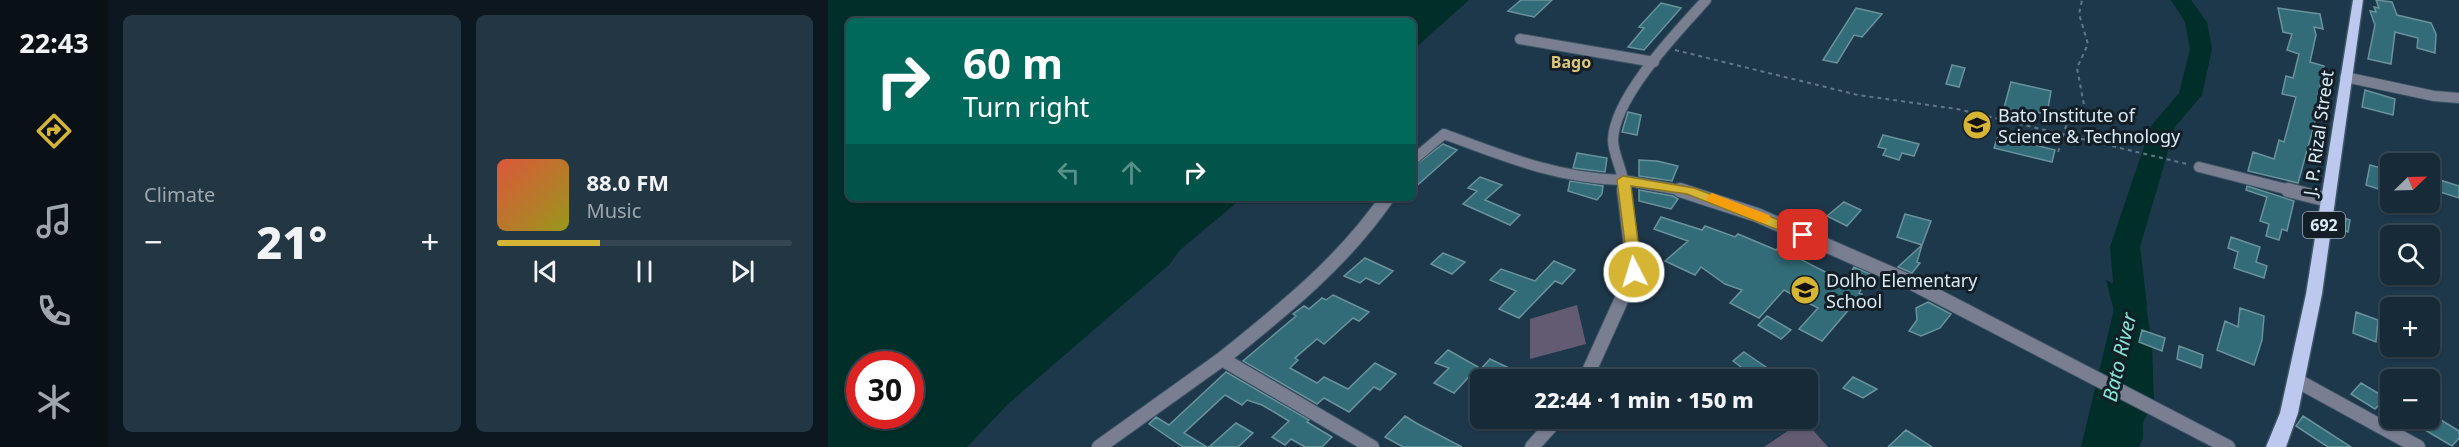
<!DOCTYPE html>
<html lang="en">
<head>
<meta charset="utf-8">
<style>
  :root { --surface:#162a38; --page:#233643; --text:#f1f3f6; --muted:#9ea7ae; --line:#354653; --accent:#d6b534 }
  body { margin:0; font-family:"Noto Sans",sans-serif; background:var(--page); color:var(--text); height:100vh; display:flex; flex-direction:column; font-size:22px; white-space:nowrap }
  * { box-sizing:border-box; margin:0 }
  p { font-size:20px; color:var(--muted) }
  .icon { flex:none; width:33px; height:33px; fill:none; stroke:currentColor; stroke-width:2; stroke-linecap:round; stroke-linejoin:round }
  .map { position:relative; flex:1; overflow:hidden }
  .drawer { display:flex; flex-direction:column; gap:15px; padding:15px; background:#0c171f; width:720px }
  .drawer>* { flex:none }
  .guide { position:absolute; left:18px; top:18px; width:570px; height:183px; border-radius:9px; box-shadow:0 2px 4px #0004,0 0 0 2px var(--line); background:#00695c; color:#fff; overflow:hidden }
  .needle { width:39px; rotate:67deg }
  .buttons { position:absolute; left:1552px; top:153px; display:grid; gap:12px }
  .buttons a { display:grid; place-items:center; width:60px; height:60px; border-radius:9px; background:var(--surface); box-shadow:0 2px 4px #0004,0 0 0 2px var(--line); font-size:30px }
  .speed { position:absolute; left:18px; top:351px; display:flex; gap:12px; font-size:30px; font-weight:700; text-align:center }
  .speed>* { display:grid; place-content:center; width:78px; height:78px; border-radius:50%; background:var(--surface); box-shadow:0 2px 4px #0004,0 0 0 2px var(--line); line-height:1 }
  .speed .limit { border:9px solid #d22; background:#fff; color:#111 }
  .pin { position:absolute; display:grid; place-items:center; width:51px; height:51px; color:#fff; margin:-26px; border-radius:12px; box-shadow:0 3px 9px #0006 }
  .me { position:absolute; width:66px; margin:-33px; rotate:355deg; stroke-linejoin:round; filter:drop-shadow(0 0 4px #0008) }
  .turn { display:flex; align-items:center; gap:21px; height:126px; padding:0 18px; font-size:27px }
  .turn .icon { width:78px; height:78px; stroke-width:2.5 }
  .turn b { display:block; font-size:42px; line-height:51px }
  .lanes { display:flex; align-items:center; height:57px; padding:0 18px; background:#0003; justify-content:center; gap:30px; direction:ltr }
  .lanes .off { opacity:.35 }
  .big { font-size:45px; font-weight:800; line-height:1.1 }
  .drawer .card { flex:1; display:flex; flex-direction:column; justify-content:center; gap:9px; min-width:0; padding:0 21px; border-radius:9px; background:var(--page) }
  .song { display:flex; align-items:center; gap:18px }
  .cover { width:72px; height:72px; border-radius:9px; background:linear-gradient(135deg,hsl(10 70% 55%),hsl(60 70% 35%)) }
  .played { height:6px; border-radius:3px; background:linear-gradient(90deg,var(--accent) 35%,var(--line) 35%) }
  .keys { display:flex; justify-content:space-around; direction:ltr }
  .heat { display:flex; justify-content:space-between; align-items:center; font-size:33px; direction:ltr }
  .drawer .tiles { flex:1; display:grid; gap:15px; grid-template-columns:repeat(2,1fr) }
  .trip { position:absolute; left:642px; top:369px; width:348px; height:60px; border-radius:9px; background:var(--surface); box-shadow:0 2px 4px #0004,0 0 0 2px var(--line); font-weight:800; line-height:60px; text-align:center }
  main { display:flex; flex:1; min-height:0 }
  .tabs { display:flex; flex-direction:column; width:108px; justify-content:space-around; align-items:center; background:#091116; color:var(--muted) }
  .tabs .icon { width:42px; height:42px }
  .tabs .current { color:var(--accent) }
  .tabs b { font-size:27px; color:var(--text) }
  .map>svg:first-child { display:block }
  .green { fill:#625b72 }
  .water { fill:#002e28; fill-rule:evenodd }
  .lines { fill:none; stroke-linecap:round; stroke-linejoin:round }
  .river { fill:#002e28; fill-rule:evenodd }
  .building { fill:#326c78; stroke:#6a929b; stroke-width:1.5 }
  .street-far1-casing { stroke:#3c5566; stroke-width:12 }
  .street-casing { stroke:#3c5566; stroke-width:16 }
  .primary-casing { stroke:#3c5566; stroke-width:3 }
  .path { stroke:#607787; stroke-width:2; stroke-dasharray:4 4; stroke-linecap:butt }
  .street-far1 { stroke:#797f91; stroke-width:10 }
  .street { stroke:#797f91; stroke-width:14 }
  .primary { fill:#bcc8ed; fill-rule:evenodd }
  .route { fill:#d6b534; stroke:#8b7622; stroke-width:1.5 }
  .slow { fill:#f59e0b }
  .labels { text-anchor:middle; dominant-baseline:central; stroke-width:6; stroke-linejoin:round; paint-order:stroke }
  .far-neighbourhood-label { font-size:16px; font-weight:bold; fill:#dcc77a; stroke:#131e26 }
  .shield { fill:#131e26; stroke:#9faeb8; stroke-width:1.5 }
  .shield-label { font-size:16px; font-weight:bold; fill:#dbebf6 }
  .poi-label { font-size:18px; fill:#dbebf6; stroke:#131e26; text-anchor:start }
  .street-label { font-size:18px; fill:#dbebf6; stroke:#131e26 }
  .water-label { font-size:20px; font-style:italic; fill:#87e5d5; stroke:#131e26 }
</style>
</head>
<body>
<main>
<nav class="tabs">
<b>22:43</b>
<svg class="icon current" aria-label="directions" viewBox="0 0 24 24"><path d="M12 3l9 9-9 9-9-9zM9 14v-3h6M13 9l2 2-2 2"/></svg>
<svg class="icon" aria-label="music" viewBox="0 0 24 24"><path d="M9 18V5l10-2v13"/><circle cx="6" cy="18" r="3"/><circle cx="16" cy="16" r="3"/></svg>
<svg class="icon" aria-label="phone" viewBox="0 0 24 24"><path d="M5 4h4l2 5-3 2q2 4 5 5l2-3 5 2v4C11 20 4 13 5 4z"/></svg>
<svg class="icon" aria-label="climate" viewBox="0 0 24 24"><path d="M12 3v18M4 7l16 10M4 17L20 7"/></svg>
</nav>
<section class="drawer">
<div class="tiles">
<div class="card"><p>Climate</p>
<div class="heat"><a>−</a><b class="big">21°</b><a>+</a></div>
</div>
<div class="card">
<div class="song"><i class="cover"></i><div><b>88.0 FM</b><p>Music</p></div></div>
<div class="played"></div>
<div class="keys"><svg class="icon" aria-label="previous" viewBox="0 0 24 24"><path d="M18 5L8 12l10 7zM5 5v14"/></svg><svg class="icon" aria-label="pause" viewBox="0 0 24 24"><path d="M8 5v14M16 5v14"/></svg><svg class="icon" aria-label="next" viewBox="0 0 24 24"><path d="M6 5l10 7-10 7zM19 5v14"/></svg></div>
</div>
</div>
</section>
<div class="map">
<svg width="1631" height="447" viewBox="0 0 1631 447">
  <rect width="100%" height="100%" fill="#1e384b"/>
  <path class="green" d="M749,305L758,344L702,359V319Z
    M976,420L1000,447H936Z"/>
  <path class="water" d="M0,0H641L585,50V21H21V198H414L351,251L341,265L180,404L139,447H0ZM32,364H82V416H32Z
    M1278,280L1317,299L1324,345L1326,402L1315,422V438L1311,447H1271L1272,430L1286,400L1284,379L1286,311Z"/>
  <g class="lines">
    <path class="river" d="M1343,0H1363L1379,22L1384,49L1374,95L1347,127L1312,247L1319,305L1289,447H1253L1287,305L1282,247L1323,126L1351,93L1362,49L1357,22Z"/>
  </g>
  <path class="building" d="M693,0H724L706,17L680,11Z
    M1548,0L1564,2L1569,15L1603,23L1608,34L1607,53L1589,48L1590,38L1567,32L1563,64L1540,59L1547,25L1542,11L1548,12L1546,7L1551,8Z
    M833,3L853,8L816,50L800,47L816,28L811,27Z
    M1028,8L1054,14L1034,37L1026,35L1009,63L995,60Z
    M1450,8L1492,14L1495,29L1486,27L1488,35L1482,62L1496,66L1491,92L1495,93L1470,183L1420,171L1425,152L1446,159L1451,140L1456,142L1468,97L1454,94L1458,76L1465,78L1471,54L1459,50L1464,34L1455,32Z
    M1124,65L1137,68L1131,87L1118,84Z
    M1183,82L1223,91L1219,114L1203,111L1202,115L1176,108Z
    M1537,90L1567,99L1565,115L1534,107Z
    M800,112L813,115L809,135L794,132Z
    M1055,135L1091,144L1086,156L1074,153L1071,160L1055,155L1058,149L1050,147Z
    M1170,136L1227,150L1224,162L1166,148Z
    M615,144L629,150L585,189V167Z
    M749,153L779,158L777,172L745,168Z
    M811,160L829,161L850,166L844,181L811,176Z
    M1542,165L1560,170L1557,191L1538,185Z
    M652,177L674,185L657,200L692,215L682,225L635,204L649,191L640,188Z
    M1612,180L1631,186V198L1612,192Z
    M742,181L775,186L774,194L769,200L740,191Z
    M1419,186L1466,201L1459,231L1454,229L1451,240L1438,236L1441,224L1432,221L1439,197L1418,190Z
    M811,190L845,196L850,199L843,209L811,201Z
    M1016,202L1033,210L1019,226L999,216Z
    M1077,214L1103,221L1094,245L1069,237Z
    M1507,215L1522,220L1520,232L1506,227Z
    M833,217L874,230L877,226L907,237L910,234L948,250L958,238L975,245L966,256L1017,282L1026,267L1042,274L1031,293L1034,294L994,341L971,329L990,308L956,290L931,318L902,303L914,290L897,284L873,267L867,275L837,261L860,241L826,229Z
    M1403,237L1432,247L1428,262L1439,266L1436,278L1406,268L1410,252L1400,248Z
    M1094,245L1089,262L1092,263L1084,273L1070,267Z
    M615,253L637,262L624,274L603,264Z
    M537,258L565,271L551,284L538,278L532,283L516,276Z
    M726,261L747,270L734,284L727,281L691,318L671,309L688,291L662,280L673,269L707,281Z
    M505,295L541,312L531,321L525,318L496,344L489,339L467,358L470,360L462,368L489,383L496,377L520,389L547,363L568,374L552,390L546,387L521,412L496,398L489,404L415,361L468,316L465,314L476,306L481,309L494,298L498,300Z
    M1100,302L1123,314L1112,328L1093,336L1081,331L1089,320L1088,308Z
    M1412,308L1436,316L1434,340L1426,365L1389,350L1397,321L1410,327Z
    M1528,312L1550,320L1548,342L1525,333Z
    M939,316L963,330L953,339L930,325Z
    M1314,330L1337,338L1334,351L1311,342Z
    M1351,346L1375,355L1373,368L1349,359Z
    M620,350L650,367L626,393L606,383L621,368L607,363Z
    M916,352L957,380H931L905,361Z
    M662,359L683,369L673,380H665L650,372Z
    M398,372L481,420L479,422L504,437L494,447H477L463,439L457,445L444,437L461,421L434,405L419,400L414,405L397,395L356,433L379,447H355L321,424L328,417L341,425Z
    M1025,377L1049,389L1035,398L1015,388Z
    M1533,383L1558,398L1547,409L1523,394Z
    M1603,414L1631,431V438L1624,446L1592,427Z
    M577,416L588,423L634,447H575L557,437Z
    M1475,416L1523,447H1500L1468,426Z
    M408,423L425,433L410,447H381Z
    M1078,430L1104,447H1060Z"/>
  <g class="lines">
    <g class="street-far1-casing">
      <path id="street-far1" d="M692,39L826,62
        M1517,77L1606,96L1631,98
        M585,160L616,134C675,156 731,179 795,180C793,167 785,153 785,140C786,97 850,31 878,0
        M1371,167L1466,191
        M796,191L795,180L858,191"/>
    </g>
    <g class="street-casing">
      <path id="street" d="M852,190L929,215L1082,282L1400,447
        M1460,190L1500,200
        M757,380L806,272L796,190
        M1468,380L1590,447
        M271,447L394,359
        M544,447L394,359C455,310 514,263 559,198
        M704,447L730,418"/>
    </g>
    <g class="primary-casing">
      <path id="primary" d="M1525,0H1535L1494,294L1470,413L1458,447H1438L1452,413L1478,294Z"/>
    </g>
    <path class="path" d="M847,50L1030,95L1129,109L1359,164
      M1230,152L1239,123L1256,105L1249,68L1260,44L1251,14L1254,0"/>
    <use href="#street-far1" class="street-far1"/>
    <use href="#street" class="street"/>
    <use href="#primary" class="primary"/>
  </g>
  <path class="route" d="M795,176L866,188L980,231L982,235L975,239L971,238L859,194L803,186L814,272L812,275H801L789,180Z"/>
  <path class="slow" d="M884,193L941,215L943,218L937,223L932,222L880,201L878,198Z"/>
  <defs>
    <g id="university-disc" transform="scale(1.5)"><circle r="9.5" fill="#d6b534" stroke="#131e26"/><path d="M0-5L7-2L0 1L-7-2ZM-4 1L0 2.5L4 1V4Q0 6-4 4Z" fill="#111"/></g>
    <g id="school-disc" transform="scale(1.5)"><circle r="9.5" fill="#d6b534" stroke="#131e26"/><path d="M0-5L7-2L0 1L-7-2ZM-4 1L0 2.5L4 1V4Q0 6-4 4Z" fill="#111"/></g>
  </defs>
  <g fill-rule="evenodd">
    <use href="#university-disc" x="1149" y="125"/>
    <use href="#school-disc" x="977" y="290"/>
  </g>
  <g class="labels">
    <g class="far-neighbourhood-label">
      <text x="743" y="62">Bago</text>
    </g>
    <rect class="shield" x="1475" y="212" width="42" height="26" rx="4.5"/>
    <g class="shield-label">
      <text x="1496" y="225">692</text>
    </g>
    <g class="poi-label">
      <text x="1170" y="115">Bato Institute of<tspan x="1170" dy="21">Science &amp; Technology</tspan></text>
      <text x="998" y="280">Dolho Elementary<tspan x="998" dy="21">School</tspan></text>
    </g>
    <g class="street-label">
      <text transform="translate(1490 133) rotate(-82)">J. P. Rizal Street</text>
    </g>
    <g class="water-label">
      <text transform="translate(1291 357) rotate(-77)">Bato River</text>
    </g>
  </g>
</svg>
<div class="buttons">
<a><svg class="needle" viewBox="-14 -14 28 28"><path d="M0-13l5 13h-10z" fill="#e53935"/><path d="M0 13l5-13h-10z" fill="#9ea7ae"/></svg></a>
<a><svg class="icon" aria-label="search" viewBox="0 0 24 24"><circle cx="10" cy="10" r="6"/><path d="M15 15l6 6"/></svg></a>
<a>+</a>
<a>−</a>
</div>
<div class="speed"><div class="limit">30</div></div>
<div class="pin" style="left:975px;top:235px;background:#d93025"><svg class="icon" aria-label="arrive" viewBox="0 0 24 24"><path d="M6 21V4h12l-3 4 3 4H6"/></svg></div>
<svg class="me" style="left:806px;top:272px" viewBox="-20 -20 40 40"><circle r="17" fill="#d6b534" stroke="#fff" stroke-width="3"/><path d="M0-11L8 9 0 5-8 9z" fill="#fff"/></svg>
<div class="trip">22:44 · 1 min · 150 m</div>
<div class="guide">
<div class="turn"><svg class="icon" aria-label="right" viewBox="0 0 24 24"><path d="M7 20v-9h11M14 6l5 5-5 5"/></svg><div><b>60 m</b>Turn right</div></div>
<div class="lanes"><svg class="icon off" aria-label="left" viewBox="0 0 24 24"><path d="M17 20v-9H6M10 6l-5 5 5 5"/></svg><svg class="icon off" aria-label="ahead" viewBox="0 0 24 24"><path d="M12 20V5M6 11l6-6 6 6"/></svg><svg class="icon" aria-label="right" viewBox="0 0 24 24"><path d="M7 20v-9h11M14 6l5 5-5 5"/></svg></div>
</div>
</div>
</main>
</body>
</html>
